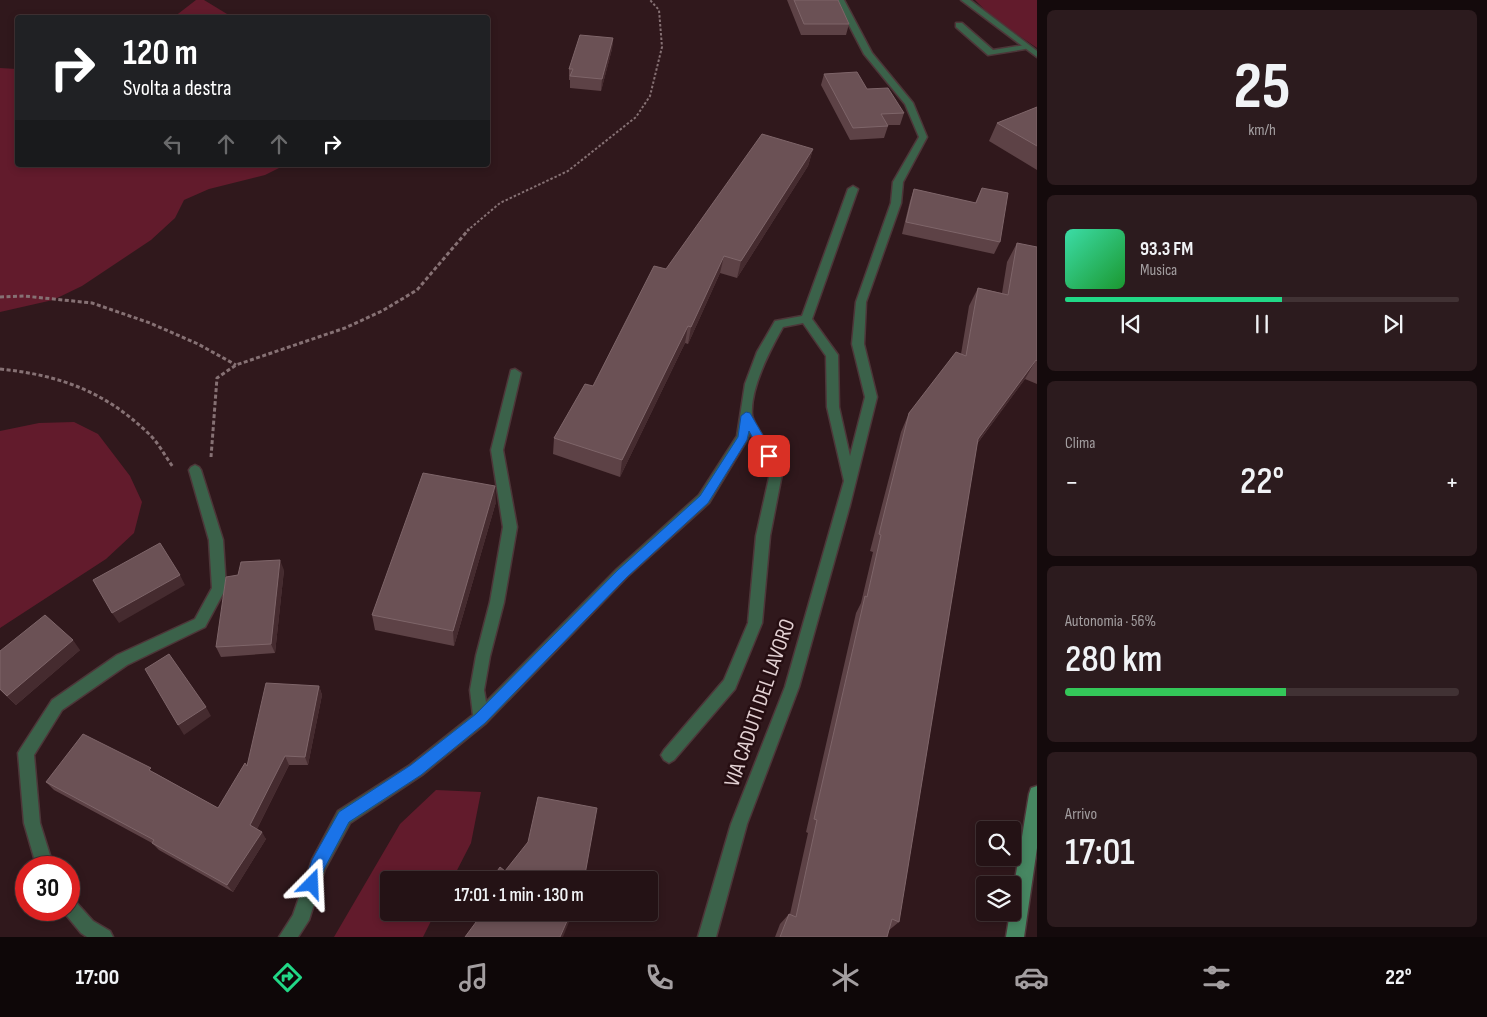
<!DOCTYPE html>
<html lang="it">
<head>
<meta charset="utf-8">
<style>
  :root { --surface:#241215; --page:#2c1b1e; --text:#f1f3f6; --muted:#a39ea0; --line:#413234; --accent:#21d887 }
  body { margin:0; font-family:"Sofia Sans Condensed",sans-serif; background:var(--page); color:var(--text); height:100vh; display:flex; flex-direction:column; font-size:19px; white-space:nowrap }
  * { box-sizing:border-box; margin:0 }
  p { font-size:16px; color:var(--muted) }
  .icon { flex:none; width:28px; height:28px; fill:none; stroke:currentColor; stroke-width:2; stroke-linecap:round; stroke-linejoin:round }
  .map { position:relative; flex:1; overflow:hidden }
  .panel { display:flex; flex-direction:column; gap:10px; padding:10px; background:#140a0c; width:450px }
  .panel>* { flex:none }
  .top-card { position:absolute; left:15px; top:15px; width:475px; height:152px; border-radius:5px; box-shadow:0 2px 8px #0003,0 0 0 1px var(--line); background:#202124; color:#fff; overflow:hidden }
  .tools { position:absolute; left:976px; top:821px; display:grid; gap:10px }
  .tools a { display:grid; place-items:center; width:45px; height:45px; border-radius:5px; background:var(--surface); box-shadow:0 2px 8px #0003,0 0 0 1px var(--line); font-size:25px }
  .speed { position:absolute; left:15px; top:856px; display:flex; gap:10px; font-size:25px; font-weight:700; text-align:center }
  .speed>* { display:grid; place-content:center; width:65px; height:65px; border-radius:50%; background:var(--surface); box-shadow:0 2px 8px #0003,0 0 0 1px var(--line); line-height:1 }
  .speed .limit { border:8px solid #d22; background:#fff; color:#111 }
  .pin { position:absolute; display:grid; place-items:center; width:42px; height:42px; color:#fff; margin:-21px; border-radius:10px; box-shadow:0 2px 8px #0006 }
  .me { position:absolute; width:55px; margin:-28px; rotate:21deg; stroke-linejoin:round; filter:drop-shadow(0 0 4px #0008) }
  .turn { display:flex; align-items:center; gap:18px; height:105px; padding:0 25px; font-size:22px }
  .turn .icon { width:65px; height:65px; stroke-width:2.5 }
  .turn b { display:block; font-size:35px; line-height:42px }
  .lanes { display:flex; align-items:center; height:48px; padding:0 25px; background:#0003; justify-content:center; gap:25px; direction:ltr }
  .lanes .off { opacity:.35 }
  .big { font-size:38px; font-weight:600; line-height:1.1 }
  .panel .tile { flex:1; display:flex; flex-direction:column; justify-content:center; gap:8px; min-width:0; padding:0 18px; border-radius:8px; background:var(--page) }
  .panel .dial { align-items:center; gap:0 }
  .dial b { font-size:65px; line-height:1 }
  .song { display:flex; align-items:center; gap:15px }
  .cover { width:60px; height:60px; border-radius:8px; background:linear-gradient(135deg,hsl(160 70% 55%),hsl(130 70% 35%)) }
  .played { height:5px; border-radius:2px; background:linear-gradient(90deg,var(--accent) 55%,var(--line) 55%) }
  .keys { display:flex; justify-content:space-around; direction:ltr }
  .heat { display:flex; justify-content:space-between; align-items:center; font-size:28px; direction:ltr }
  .charge { height:8px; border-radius:4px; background:linear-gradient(90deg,#34c759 56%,var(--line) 0) }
  .trip { position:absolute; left:380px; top:871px; width:278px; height:50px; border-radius:5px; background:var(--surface); box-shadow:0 2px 8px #0003,0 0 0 1px var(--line); font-weight:600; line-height:50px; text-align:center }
  .menu { display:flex; height:80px; justify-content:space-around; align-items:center; background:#0e0708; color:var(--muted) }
  .menu .icon { width:35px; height:35px }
  .menu .active { color:var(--accent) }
  .menu b { font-size:22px; color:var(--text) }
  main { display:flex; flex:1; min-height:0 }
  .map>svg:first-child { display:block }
  .green { fill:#621b2c }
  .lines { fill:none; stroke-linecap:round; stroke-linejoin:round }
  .lane-casing { stroke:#4d3639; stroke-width:3 }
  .street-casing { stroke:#4d3639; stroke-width:3 }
  .secondary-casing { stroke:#4d3639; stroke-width:3 }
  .path-far1 { stroke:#867174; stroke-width:2; stroke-dasharray:2.5 2; stroke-linecap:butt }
  .path { stroke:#867174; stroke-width:3; stroke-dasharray:4 2.5; stroke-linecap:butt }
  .lane { fill:#3b624a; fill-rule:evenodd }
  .street { fill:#3b624a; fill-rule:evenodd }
  .secondary { fill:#478762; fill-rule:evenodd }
  .wall { fill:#5d4246 }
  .shaded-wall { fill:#452b2f }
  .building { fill:#6b5155; stroke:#7e6569 }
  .route { fill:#1a73e8; stroke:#114b97 }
  .labels { text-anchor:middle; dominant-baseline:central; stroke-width:5; stroke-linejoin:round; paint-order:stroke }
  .near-street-label { font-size:22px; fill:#e3d1d3; stroke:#260e12 }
</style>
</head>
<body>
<main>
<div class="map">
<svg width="1037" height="937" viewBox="0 0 1037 937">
  <rect width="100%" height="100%" fill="#30181c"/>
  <path class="green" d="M196,0H204L232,17H174Z
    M975,0H1037V48L993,18Z
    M0,68L17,69L18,165H285L265,175L209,189L184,200L175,218L151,240L82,286L53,300L0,312Z
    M74,422L98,434L130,476L142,502L134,533L106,559L0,628V431L39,423Z
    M436,790L481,792L471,843L452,880H389V912L435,913L423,937H334L400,824Z"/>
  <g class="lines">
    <g class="lane-casing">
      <path id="lane" d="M956,23H962L993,50L1025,45L1029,47L1025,49L988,55L956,27Z"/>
    </g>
    <g class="street-casing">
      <path id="street" d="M836,0H844L872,53L913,103L927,137L903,182L901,203L866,302L864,344L877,397L850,505L799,687L747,824L716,937H698L731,824L785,687L844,481L827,407L826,356L803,323L783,327C770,350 750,388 752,415C753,424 777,458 783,469L770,536L762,623L735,689L674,760L669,763L664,760L661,755L664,750L724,680L748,623L756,536L771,469L750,433L747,440L709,503L627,577L486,723L422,775L350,823L325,869L309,920L298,937H279L293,915L312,860L338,811L410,765L473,715L470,690L476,656L490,602L503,527L491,450L511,370L515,369L521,373L503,450L517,527L504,602L490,656L484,690L486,702L617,569L699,495L737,436L745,384L757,352L775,321L802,316L848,189L853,186L858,189L812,319L838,355L839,407L850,456L865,397L852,344L856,302L891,203L893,182L919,137L905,104L864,54Z
        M961,0H970L1037,51V57Z
        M195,465L199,467L201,470L223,540L226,588L205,627L127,665L62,710L34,755L40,823L54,868H37L24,823L18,753L21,748L52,700L117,655L195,619L212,588L209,540L189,470L191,467Z
        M69,899L75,901L93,921L110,931L113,937H87L81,933L62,910H69Z"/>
    </g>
    <g class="secondary-casing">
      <path id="secondary" d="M1037,786V848L1024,937H1006L1010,912H1012V898L1029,794L1031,788Z"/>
    </g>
    <path class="path-far1" d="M467,231L500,203L568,171L636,117L650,96L662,47L659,10L650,0"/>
    <path class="path" d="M0,297L24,296L92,303L150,323L198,344L236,365
      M0,369C59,375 104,391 148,433C158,442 165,456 173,467
      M211,457L217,378L236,365L345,328L382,311L417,290L469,229"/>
    <use href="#lane" class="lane"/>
    <use href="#street" class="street"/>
    <use href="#secondary" class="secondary"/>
  </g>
  <path class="wall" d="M787,0H838L849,24L846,35H801Z
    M613,38L612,49L601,91L570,88V80H569V69Z
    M824,74L867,89L904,113L900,125H887L888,126L884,138L850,140L821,85Z
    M1037,107V170L989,141L997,123Z
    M813,149L808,166L737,278L720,273L688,344L685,343L620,477L553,454L554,438L593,386L666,269Z
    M982,188L1000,242L994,254L902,234L910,201L914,189L975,203Z
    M1017,243L1037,247V384L1025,379L977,444L899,922L888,931L887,937H775L780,924L789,914H790L808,833L806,832L856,613L861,603L873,552L870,551L901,432L909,413L961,354L969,306L978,288L1002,293L1007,262Z
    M496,502L454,646L375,630L372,615Z
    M284,570L275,653L221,657L216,647Z
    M80,650L16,705L0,690V651Z
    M319,686L322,695L308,765H289L257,829L266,839L233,892L159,850L152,843L54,790L46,782L155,773L218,808L247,766Z"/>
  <path class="shaded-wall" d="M613,38L612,49L601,91L602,79Z
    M813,149L808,166L737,278L741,261Z
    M724,256L720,273L688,344L691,327Z
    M688,326L685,343L620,477L622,460Z
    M1036,360L1025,379L967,457L978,439Z
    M495,486L496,502L454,646L453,631Z
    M280,560L284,570L275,653L271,644Z
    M180,575L185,585L119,623L112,613Z
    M73,640L80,650L16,705L7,696Z
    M319,686L322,695L308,765L305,757Z
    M206,707L211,716L184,735L178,725Z
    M285,756L289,765L255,833L250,825Z
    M262,832L266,839L233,892L227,885Z
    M571,912H573L563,937H560Z"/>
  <path class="building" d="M794,0H838L849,24H804Z
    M580,35L613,38L602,79L570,76L573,69H569Z
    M857,72L867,89L888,88L904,113L881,114L888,126L853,128L824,74Z
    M1037,107V146L997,123Z
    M762,134L813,149L741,261L724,256L691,327L688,326L622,460L554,438L585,384L593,386L654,266L666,269Z
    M982,188L1008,193L1000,242L906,222L914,189L976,203Z
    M1017,243L1037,247V361L1036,360L978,439L899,922L892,919L887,937H780L789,914L796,917L817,820L814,819L865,596L867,597L881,535L879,534L909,413L956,352L966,356L978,288L1008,295Z
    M423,473L495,486L453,631L372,615Z
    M160,543L180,575L112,613L93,580Z
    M280,560L271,644L216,647L226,577L238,575L241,562Z
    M45,615L73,640L7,696L0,689V651Z
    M169,654L206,707L178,725L145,669Z
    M266,683L319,686L305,757L285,756L250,825L262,832L227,885L152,843L154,840L46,782L83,734L151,768L149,770L218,808L245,763L247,766Z
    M538,797L597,808L584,880H491L500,867L505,871L528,842Z
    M479,912H571L560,937H465L479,918Z"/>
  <path class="route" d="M746,412L750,413L773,453V459H765L749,431L747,440L708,503L627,577L485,723L421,775L349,822L324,869L317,889L312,891L306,889L304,884L312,860L339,812L411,765L476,714L618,570L700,496L738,437L741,416Z"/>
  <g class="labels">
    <g class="near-street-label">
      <text transform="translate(760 703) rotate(-71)">VIA CADUTI DEL LAVORO</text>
    </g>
  </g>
</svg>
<div class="tools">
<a><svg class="icon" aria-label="search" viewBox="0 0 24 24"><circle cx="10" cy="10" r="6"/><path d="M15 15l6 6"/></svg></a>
<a><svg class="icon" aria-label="layers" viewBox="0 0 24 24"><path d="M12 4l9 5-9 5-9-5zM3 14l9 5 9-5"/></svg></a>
</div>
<div class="speed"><div class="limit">30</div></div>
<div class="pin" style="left:769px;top:456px;background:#d93025"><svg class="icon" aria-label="arrive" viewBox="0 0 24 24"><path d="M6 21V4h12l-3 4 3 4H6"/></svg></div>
<svg class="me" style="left:312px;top:884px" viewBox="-20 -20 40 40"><path d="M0-17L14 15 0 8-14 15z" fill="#1a73e8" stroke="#fff" stroke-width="4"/></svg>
<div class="trip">17:01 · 1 min · 130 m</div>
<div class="top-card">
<div class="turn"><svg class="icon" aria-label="right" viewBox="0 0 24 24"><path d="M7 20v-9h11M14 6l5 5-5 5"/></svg><div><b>120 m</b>Svolta a destra</div></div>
<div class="lanes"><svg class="icon off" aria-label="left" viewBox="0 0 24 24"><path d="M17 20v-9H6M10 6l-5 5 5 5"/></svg><svg class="icon off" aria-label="ahead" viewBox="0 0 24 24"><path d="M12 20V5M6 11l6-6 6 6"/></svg><svg class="icon off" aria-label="ahead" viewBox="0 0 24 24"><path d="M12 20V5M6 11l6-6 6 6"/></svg><svg class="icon" aria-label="right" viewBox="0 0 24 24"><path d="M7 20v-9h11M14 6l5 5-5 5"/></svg></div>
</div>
</div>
<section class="panel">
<div class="tile dial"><b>25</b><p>km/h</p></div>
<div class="tile">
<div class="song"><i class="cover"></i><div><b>93.3 FM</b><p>Musica</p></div></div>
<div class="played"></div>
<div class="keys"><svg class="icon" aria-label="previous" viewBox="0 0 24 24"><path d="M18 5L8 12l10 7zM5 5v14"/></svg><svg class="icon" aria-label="pause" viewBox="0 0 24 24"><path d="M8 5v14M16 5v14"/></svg><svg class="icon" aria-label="next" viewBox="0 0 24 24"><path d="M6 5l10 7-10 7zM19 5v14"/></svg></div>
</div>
<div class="tile"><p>Clima</p>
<div class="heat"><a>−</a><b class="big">22°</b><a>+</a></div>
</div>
<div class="tile"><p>Autonomia · 56%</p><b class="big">280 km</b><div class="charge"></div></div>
<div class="tile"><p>Arrivo</p><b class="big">17:01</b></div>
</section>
</main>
<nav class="menu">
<b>17:00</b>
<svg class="icon active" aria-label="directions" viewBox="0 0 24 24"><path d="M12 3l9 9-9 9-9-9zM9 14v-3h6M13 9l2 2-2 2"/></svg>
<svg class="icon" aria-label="music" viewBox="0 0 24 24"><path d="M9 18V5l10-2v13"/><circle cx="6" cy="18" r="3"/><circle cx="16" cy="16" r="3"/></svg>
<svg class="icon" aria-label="phone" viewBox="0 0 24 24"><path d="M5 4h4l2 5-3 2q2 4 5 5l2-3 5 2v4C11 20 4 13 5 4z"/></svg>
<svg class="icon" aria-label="climate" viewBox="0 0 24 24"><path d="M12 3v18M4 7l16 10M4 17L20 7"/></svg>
<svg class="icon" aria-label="car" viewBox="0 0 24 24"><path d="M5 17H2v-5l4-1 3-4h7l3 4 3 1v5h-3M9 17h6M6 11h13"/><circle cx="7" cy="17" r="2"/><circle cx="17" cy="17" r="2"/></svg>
<svg class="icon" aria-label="filters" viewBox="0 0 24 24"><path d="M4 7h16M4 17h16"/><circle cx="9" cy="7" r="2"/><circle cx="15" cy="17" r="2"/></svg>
<b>22°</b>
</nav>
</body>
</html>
